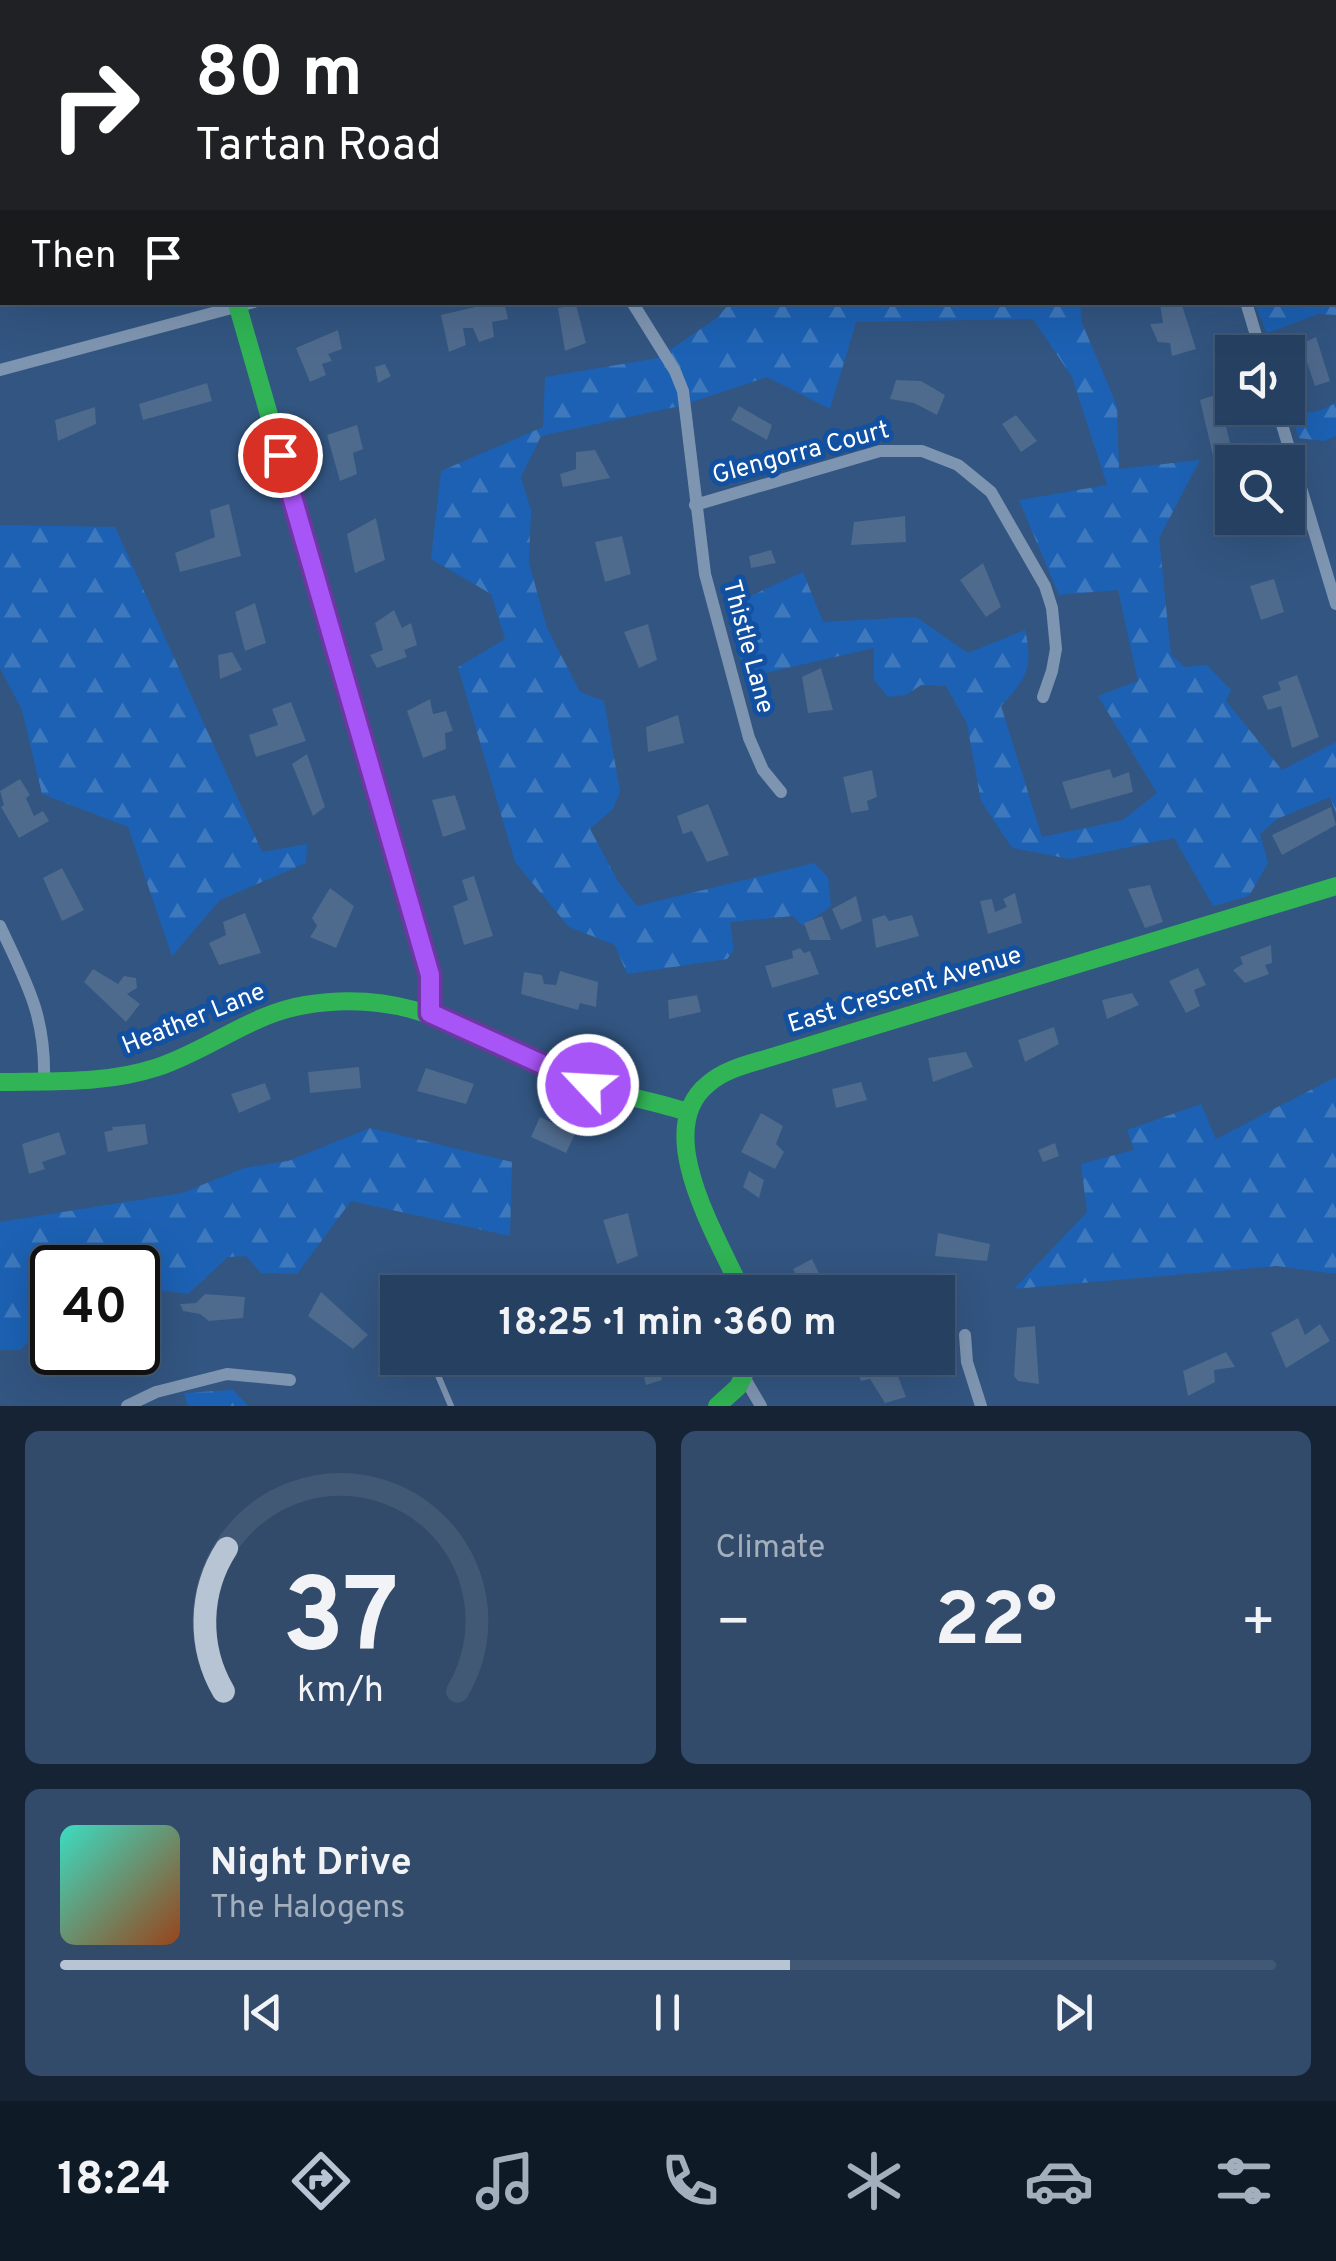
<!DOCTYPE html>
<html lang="en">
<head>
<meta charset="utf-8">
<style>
  :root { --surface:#264061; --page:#324b6a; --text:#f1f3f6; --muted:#a4afbd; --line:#425976; --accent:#b7c4d3 }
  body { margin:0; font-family:Overpass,sans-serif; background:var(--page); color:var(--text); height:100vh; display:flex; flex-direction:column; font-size:38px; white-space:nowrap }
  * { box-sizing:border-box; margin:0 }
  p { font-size:32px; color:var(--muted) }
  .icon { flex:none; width:55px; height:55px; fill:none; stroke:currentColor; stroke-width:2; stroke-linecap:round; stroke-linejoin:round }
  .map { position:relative; height:1406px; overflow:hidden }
  .sheet { display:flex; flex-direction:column; gap:25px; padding:25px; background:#152335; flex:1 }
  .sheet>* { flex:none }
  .top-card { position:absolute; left:0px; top:0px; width:1338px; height:305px; box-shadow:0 10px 40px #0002,0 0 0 2px var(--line); background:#202124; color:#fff; overflow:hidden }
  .buttons { position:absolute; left:1215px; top:335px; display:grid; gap:20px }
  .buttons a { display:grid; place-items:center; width:90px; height:90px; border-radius:0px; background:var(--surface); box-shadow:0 10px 40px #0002,0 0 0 2px var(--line); font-size:50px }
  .speed { position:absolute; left:30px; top:1245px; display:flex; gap:20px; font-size:50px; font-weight:700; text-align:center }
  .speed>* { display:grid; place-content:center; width:130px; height:130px; border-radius:50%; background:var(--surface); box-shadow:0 10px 40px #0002,0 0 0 2px var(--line); line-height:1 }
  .speed .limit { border:5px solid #111; border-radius:15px; background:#fff; color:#111 }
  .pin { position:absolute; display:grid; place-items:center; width:85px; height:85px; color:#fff; margin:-42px; border:5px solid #fff; border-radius:50%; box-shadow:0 2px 10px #0007 }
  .me { position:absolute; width:110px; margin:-55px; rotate:295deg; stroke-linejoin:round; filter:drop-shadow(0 0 8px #0008) }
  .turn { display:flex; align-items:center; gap:35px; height:210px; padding:0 30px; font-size:45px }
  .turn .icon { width:130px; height:130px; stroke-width:2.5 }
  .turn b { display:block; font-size:70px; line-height:85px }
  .then { display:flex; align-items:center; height:95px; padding:0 30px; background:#0003; gap:20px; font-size:38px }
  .big { font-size:75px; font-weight:700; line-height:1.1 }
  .sheet .card { flex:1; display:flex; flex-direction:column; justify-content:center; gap:15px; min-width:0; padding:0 35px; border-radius:15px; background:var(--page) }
  .sheet .dial { align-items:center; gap:0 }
  .dial svg { height:260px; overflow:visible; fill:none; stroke:var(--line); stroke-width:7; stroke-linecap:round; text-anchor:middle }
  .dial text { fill:var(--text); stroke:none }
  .song { display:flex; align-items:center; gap:30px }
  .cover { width:120px; height:120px; border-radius:15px; background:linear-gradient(135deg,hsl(170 70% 55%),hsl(20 70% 35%)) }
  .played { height:10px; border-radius:5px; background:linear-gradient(90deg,var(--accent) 60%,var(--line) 60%) }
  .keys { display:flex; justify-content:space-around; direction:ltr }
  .heat { display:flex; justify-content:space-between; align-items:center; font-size:55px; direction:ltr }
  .sheet .tiles { flex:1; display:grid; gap:25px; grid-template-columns:1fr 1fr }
  .card:last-child { grid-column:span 2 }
  .trip { position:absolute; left:380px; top:1275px; width:575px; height:100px; border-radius:0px; background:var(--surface); box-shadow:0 10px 40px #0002,0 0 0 2px var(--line); font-weight:700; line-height:100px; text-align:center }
  .tabs { display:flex; height:160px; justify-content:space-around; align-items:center; background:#0f1a27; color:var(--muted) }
  .tabs .icon { width:70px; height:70px }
  .tabs .on { color:var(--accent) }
  .tabs b { font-size:45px; color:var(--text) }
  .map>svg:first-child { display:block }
  .forest { fill:url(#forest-firs) }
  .building { fill:#4e6a8d }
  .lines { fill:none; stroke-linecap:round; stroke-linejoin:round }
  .lane { stroke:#7e95b1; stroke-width:6 }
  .street { stroke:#7e95b1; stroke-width:12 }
  .fast { stroke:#30b455; stroke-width:18 }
  .route-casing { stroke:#6d37a1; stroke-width:25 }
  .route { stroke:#a855f7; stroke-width:18 }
  .labels { text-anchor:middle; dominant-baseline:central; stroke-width:10; stroke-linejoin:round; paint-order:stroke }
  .street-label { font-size:25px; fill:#fff; stroke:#1251a1 }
</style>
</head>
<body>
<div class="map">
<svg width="1336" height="1406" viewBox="0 0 1336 1406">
  <defs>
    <pattern id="forest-firs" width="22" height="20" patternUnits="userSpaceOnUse" patternTransform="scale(2.5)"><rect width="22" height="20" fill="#1c61b3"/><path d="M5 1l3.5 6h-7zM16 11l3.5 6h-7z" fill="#3e79be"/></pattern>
  </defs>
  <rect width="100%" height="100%" fill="#325581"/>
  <path class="forest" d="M0,0H212L2,2L0,76Z
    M568,0H847L564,2Z
    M1336,238V315L1319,314L1267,333L1255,305L1335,302Z
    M730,303H1080L1082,323L1117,406L1119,469L1200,460L1159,538L1171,655L1185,667L1207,665L1231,690L1226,701L1282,770L1336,742V813L1330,797L1277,819L1260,834L1268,863L1249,896L1213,906L1174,838L1070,859L1012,848L981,801L967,724L946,686L921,685L906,695L888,697L874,680V648L744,678L730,605L803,572L823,622L916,617L968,653L1025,630C1034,668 1026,679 1001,706L1042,837L1123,820L1157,793L1098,696L1138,681L1118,590L1059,595L1019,500L1107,485L1072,377L1033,319L856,322L830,409L767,377L680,406L541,436L521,477L531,510L529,563L547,628L580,692L604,701L620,791L613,809L590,829L619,883L637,906L814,863L828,877L831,906L803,926L793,916L730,922L734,950L727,959L627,974L615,945L569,927L515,862L458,667L505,639L491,594L431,559L441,471L543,427L545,377L658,358L717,318Z
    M1336,403V436L1324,441L1298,438L1293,415L1318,411Z
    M0,525L115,527L262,852L307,844L306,863L220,900L172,956L128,827L42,794L22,710L0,668Z
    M1336,1077V1274L1277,1266L1014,1289L1087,1212L1081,1164L1134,1150L1127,1130L1201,1104L1216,1139Z
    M370,1128L512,1162L510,1236L351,1201L297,1274L261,1273L246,1256L228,1257L188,1294L153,1289L138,1292V1268H52V1319L20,1350H0V1222L182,1193L244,1168L288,1161Z
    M233,1390L248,1406H188L184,1393Z"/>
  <path class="building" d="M497,302H504L508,319L492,322L494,337L479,342L473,328H463L466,345L449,352L441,315Z
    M1181,302L1196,349L1172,356L1170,343L1158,342L1150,324L1163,323L1160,303Z
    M576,305L586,343L565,351L558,308Z
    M338,330L342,349L328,354L332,361L322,364L326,375L310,382L296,348Z
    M1316,337L1330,381L1315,386L1301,344Z
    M385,364L391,376L378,383L375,367Z
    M896,380L921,381L945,395L937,415L914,403L890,399Z
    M207,383L212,401L143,420L139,404Z
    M1218,394L1233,455L1214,460L1200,400Z
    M739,406L772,425L767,440L731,420Z
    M95,407L96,424L58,441L55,420Z
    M1016,415L1037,441L1021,452L1002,424Z
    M357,425L363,449L353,453L357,474L340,481L327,435Z
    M595,450L610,478L563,487L560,474L576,469V452Z
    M1232,496V518H1256L1259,529L1231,537L1224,526L1233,527L1225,498Z
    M229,504L241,556L180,572L175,553L215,537L210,510Z
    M905,516L906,542L851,545L854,522Z
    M376,518L385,560L355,573L347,534Z
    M622,536L631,574L605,582L595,542Z
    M771,550L776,563L751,568L749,556Z
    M983,563L1001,607L986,617L960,580Z
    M1274,579L1284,612L1261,620L1250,586Z
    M255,603L266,643L245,651L235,612Z
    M394,610L402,628L411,623L417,645L404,650L407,657L377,668L370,655L383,650L375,623Z
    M648,624L657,660L639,668L624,632Z
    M232,652L242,670L220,679L218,655Z
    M821,668L833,710L808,713L802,677Z
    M1297,675L1319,737L1292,748L1281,706L1268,710L1262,696L1281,690L1278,682Z
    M430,699L433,714L446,711L453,731L445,733L446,749L423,758L407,711Z
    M291,702L306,741L256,757L249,735L278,725L272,709Z
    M678,715L684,743L648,752L646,727Z
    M307,754L325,807L313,816L292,764Z
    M1110,769L1113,778L1129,772L1133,792L1071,809L1062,782Z
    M872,770L877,797L867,801L869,810L851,813L843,777Z
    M20,779L30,795L26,798L34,816L43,811L49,821L19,838L1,807L4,805L0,791Z
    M455,795L466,829L443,837L432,800Z
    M708,804L729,855L707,862L692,831L683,834L677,816Z
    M1331,807L1336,825L1282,855L1272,835Z
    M62,868L84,910L62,921L43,878Z
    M474,876L493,936L464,945L453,906L468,900L462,880Z
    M1150,885L1163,922L1145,928L1128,889Z
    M330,888L354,906L336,948L310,937L317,926L312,918Z
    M1015,893L1022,923L988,934L980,901L992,899L995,912L1007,907L1003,899Z
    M856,896L862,921L841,930L832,909Z
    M245,913L261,953L219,965L209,943L226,935L223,922Z
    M885,915L889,921L912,915L919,936L876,948L872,919Z
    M822,916L831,940H810L804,923Z
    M1271,945L1272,963L1265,965L1269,974L1245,983L1233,970L1243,964L1240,957Z
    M800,948L804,953L810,951L819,974L772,988L765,966L793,958L792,951Z
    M1198,968L1206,985L1194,990L1200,1006L1186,1013L1169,981Z
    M93,969L118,984L124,976L136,978L137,988L127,994L140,1004L126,1022L84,982Z
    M560,971L598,982L596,1007L580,1003L578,1010L521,994L524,972L542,975L544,984L556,985Z
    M1132,993L1139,1005L1107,1019L1102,1000Z
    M697,995L701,1012L669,1019L668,1000Z
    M1054,1027L1059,1044L1025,1062L1018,1040Z
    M966,1052L973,1067L933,1082L928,1058Z
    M359,1067L361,1088L310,1093L308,1072Z
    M426,1068L474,1084L466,1104L417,1091Z
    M861,1082L867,1100L836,1108L832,1089Z
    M265,1083L271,1099L239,1113L231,1094Z
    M761,1113L783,1126L776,1144L784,1152L775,1169L741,1152Z
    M540,1117L575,1134L566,1153L531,1137Z
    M145,1124L148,1144L108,1152L104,1132L113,1130L112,1127Z
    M59,1132L66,1154L42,1162L45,1169L29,1174L22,1144Z
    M1055,1143L1059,1156L1043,1162L1038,1150Z
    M749,1171L764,1180L759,1198L743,1187Z
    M628,1213L638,1256L617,1264L603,1220Z
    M938,1233L990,1244L987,1261L935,1256Z
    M812,1259L828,1292H806L793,1269Z
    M321,1292L368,1335L353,1349L308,1316Z
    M205,1294L245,1297L243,1318L209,1321L200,1314L183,1311L180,1304L196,1303Z
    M1298,1318L1305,1335L1320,1324L1330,1341L1286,1368L1271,1333Z
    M1035,1326L1039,1384L1018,1381L1014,1376L1017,1328Z
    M81,1352H109L91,1364Z
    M1226,1352L1235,1367L1214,1370L1215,1382L1188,1396L1183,1371Z
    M462,1358H502L505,1364L487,1373L482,1362L468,1369Z
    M639,1358H657L662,1380L646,1385Z
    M884,1358H891L906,1397L885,1403L870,1379L861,1381L855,1365Z"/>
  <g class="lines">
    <path class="lane" d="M440,1358L437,1373L451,1406"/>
    <path class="street" d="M1172,2L1173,0
      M632,302L675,371L683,391L705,574L749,738L763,770L781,792
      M1246,302L1261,352
      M0,370L254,302
      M1277,408L1336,604
      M695,505L880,451H922L958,465L991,492L1045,586L1052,608L1056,649L1052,671L1043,697
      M0,926C27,984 46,1016 44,1081
      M965,1335L967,1362L981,1406
      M744,1377L761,1406
      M127,1406L156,1392L227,1374L290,1380"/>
    <path class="fast" d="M238,307L430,975L431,1013
      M0,1082C53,1081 107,1084 158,1067C209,1050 251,1014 305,1005C419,986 480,1042 577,1081C613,1095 651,1100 687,1112
      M742,1292C719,1239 650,1131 708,1084C724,1070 745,1065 765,1059L1336,886
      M717,1406L738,1387L752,1358"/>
  </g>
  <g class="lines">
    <g class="route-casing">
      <path id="route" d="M280,455L430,975V1013L588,1085"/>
    </g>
    <use href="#route" class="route"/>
  </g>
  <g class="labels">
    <g class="street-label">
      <text transform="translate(801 454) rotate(-15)">Glengorra Court</text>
      <text transform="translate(747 647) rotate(75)">Thistle Lane</text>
      <text transform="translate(905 991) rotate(-17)">East Crescent Avenue</text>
      <text transform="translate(194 1020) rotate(-22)">Heather Lane</text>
    </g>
  </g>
</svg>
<div class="buttons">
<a><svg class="icon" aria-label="sound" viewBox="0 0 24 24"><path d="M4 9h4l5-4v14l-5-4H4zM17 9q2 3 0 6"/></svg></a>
<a><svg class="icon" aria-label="search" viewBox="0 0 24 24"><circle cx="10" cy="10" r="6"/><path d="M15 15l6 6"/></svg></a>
</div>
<div class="speed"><div class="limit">40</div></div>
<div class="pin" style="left:280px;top:455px;background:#d93025"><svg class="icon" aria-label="arrive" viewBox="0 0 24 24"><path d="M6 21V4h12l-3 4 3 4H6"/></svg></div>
<svg class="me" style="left:588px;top:1085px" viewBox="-20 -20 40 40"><circle r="17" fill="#a855f7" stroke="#fff" stroke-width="3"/><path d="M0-11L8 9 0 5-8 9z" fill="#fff"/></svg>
<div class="trip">18:25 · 1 min · 360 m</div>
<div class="top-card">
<div class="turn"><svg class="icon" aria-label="right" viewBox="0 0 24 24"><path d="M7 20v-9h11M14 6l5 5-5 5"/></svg><div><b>80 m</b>Tartan Road</div></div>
<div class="then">Then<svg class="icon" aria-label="arrive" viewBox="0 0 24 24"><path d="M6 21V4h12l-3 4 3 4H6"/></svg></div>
</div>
</div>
<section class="sheet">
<div class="tiles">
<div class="card dial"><svg viewBox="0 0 100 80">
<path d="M14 69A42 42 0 1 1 86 69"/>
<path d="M14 69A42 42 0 0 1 15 25" stroke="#b7c4d3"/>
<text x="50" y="56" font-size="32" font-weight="700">37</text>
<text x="50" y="72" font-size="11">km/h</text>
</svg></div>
<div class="card"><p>Climate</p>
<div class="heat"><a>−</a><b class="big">22°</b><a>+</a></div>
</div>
<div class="card">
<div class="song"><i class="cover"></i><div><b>Night Drive</b><p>The Halogens</p></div></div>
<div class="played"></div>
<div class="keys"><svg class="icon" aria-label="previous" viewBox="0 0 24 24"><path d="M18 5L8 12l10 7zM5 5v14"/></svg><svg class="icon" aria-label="pause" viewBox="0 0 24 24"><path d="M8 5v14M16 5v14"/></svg><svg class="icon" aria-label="next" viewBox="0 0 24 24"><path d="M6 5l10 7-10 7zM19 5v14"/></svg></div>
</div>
</div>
</section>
<nav class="tabs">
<b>18:24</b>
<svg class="icon on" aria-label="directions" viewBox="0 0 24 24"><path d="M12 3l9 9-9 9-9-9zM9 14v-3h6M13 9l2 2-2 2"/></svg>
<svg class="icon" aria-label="music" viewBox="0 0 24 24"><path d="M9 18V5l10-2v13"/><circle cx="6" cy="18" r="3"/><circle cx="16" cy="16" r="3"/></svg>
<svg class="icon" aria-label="phone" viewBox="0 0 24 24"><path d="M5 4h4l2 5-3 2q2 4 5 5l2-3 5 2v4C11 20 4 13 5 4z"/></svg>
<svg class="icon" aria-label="climate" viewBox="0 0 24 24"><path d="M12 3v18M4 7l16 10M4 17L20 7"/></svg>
<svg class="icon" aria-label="car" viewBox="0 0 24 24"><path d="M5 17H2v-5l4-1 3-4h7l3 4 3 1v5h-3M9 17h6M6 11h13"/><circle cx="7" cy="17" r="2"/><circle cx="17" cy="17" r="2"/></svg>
<svg class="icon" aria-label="filters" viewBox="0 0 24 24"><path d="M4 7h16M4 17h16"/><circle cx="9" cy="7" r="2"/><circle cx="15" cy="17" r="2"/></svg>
</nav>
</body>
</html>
